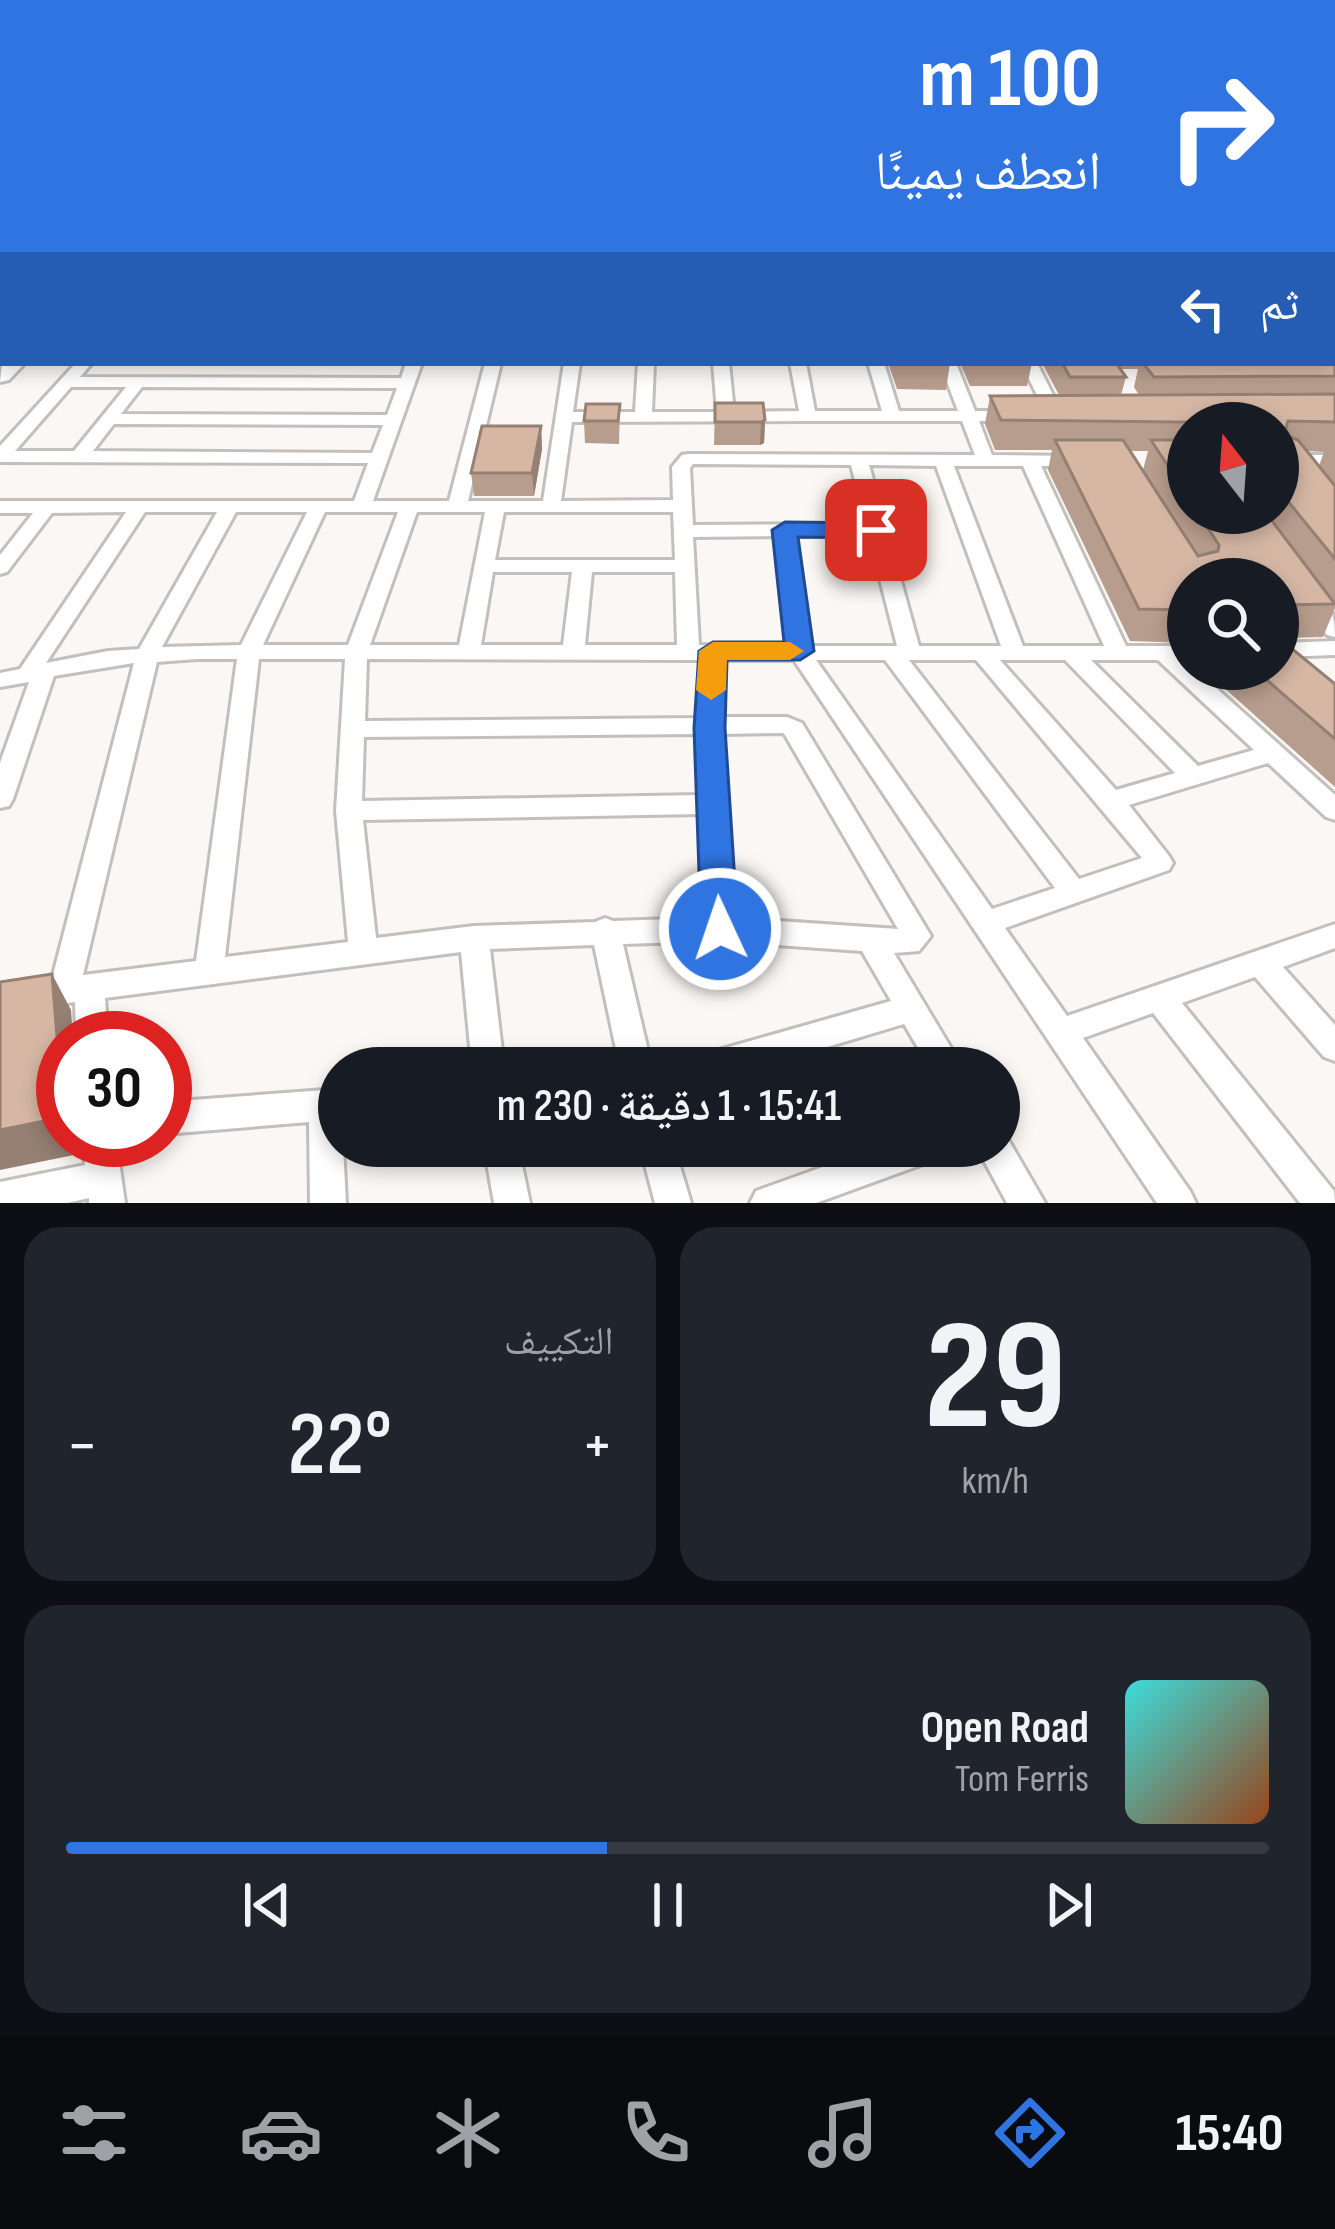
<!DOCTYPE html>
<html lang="ar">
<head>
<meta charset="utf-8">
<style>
  :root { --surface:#171b24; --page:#20242c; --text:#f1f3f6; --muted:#9ea1a6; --line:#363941; --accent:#2f74e1 }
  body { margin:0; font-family:"Sofia Sans Condensed","Noto Naskh Arabic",sans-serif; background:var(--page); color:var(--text); direction:rtl; height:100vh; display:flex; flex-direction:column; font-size:45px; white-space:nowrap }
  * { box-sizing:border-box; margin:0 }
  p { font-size:39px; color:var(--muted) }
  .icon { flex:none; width:66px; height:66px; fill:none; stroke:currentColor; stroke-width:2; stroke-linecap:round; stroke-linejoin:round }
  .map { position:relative; height:1203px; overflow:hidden; direction:ltr }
  .drawer { display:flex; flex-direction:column; gap:24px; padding:24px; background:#0d0f14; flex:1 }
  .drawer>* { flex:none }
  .guide { position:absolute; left:0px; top:0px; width:1335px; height:366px; box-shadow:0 6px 18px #0003; direction:rtl; background:#2f74e1; color:#fff; overflow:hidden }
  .needle { width:78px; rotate:343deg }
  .fabs { position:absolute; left:1167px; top:402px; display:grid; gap:24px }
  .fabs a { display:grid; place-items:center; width:132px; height:132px; border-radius:50%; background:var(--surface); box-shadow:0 6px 18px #0003; font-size:60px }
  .speed { position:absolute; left:36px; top:1011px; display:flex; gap:24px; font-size:60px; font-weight:700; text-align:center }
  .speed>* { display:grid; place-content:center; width:156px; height:156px; border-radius:50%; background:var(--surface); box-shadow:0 6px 18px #0003; line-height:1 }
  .speed .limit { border:18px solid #d22; background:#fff; color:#111 }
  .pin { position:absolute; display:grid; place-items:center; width:102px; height:102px; color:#fff; margin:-51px; border-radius:24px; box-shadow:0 6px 18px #0006 }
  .me { position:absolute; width:132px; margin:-66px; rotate:357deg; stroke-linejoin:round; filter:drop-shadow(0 0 9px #0008) }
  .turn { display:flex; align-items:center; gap:42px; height:252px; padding:0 36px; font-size:54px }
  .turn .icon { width:156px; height:156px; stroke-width:2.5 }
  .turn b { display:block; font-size:84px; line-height:102px }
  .then { display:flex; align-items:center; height:114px; padding:0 36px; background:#0003; gap:24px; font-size:45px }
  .big { font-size:90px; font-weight:600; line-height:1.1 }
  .drawer .tile { flex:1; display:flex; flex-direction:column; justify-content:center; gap:18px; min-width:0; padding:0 42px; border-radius:36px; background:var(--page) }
  .drawer .dial { align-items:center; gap:0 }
  .dial b { font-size:156px; line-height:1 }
  .song { display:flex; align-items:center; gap:36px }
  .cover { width:144px; height:144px; border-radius:18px; background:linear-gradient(135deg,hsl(180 70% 55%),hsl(20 70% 35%)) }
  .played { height:12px; border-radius:6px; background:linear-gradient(90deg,var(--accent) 45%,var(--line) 45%) }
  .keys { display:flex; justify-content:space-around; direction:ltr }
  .heat { display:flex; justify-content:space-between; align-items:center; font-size:66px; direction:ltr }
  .drawer .tiles { flex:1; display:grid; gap:24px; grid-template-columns:1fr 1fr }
  .tile:last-child { grid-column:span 2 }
  .trip { position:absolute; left:318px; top:1047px; width:702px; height:120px; border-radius:60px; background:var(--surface); box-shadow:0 6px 18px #0003; font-weight:600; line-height:120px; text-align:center; direction:rtl }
  .tab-bar { display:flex; height:192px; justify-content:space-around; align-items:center; background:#090b0e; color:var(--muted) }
  .tab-bar .icon { width:84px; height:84px }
  .tab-bar .on { color:var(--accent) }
  .tab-bar b { font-size:54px; color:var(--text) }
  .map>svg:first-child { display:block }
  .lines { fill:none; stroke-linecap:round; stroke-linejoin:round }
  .river { fill:#afc9e0; fill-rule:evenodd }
  .street-casing { stroke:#c3bfbd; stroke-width:6 }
  .primary-casing { stroke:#c3bfbd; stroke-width:6 }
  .street { fill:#fff; fill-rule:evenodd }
  .primary { fill:#fff; fill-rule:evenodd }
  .wall { fill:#b79d8d; fill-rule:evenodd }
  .shaded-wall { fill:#958073 }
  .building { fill:#d5b7a4; stroke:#958073; stroke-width:3 }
  .route { fill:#2f74e1; stroke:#1f4b92; stroke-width:3 }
  .slow { fill:#f59e0b }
</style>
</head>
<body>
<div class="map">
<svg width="1335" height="1203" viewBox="0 0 1335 1203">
  <rect width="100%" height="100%" fill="#fbf7f4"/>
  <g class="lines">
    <path class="river" d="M0,308H3V324H0Z
      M1332,348H1335V367L1323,363H1332Z"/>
    <g class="street-casing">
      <path id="street" d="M3,216V224L0,225V217Z
        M0,289H3V297H0Z
        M0,331H3V339H0Z
        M1332,336H1335V345H1332Z
        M76,363H92L80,377L401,378L406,363H422L373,501H449L485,363H501L468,501H543L564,363H580L573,412H635L638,363H654L652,412H717L713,363H729L734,412L799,411L790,363H806L815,411H882L868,363H884L899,411H958L940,363H956L975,411H1012L1020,416L1012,421H979L992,455L1073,456L1082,461L1073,466H1041L1126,646H1188V660H1185L1188,669H1195L1335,795V820L1326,817L1268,763L1129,805L1169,856L1173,863L1169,870L1005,928L1067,1016L1335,924V948L1283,967L1335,1025V1061L1324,1057L1255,977L1182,1003L1334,1191L1335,1203H1300L1153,1013L1083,1038L1190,1191L1196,1203H1157L794,660H724L721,717H787L802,723L931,936L919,951L894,953L963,1068H930L904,1024L757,1068H692L697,1058L708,1053L891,1001L862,951L720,941L623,944L652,1068H620L594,945L490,949L504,1068H472L461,952L105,998L108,1038H76L75,1002L0,1012V986L52,979L134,663L54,676L13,799L9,806L0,808V763L29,682L0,687V673L20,669L126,512L52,513L7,572L0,574V555L33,513H0V501H354L368,463L0,462V446ZM71,387H126L74,451H15ZM142,387L397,388L387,415L121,414ZM802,421H962L975,455L688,454L682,455L672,467L673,500L561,501L572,422ZM114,424L383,425L372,453L93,451ZM693,464L851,465L866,524L693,525L690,468ZM869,465L936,466L1001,646H919ZM954,466H1023L1104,646H1023ZM145,512H217L139,649L108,651L46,663ZM236,512H307L241,645L162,647ZM325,512H398L348,645H263ZM417,512H485L459,645H370ZM504,512H673L675,560H495ZM776,536L787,646L699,645L693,537ZM795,536H869L897,646H809ZM493,572H572L563,645H481ZM592,572H675L677,645H585ZM197,659H237L196,961L83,975L157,662ZM259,659H345L336,811L348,942L225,957ZM367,659L701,660L698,718L365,721ZM816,660H885L1055,888L992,909ZM909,660H976L1142,858L1079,879ZM1000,660H1065L1175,773L1116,790ZM1091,660H1158L1254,750L1198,766ZM783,733L785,735L898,929L734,918L721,734ZM697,734L700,795L362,801L364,737ZM701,814L705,918L613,921L605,918L595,922L474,926L376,938L363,820Z
        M1021,363H1037L1063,415L1061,419H1049Z
        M1278,455H1335V465H1278Z
        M1312,594C1332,599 1335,619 1335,637L1327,635L1302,600Z
        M1335,641V655L1278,657V643Z
        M339,1089V1146H343L346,1203H310L309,1122L165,1134V1102Z
        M999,1132L1005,1134L1045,1203H1007L976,1146H999Z
        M82,1140H116L125,1203H89V1198L67,1203H0V1182L85,1165Z
        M484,1146H518L530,1203H494Z
        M640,1146H674L691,1203H655Z
        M881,1146H945L940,1158L816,1203H750L756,1191Z"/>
    </g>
    <g class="primary-casing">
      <path id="primary" d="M3,357V363H25L9,380L0,382Z"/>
    </g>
    <use href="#street" class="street"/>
    <use href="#primary" class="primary"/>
  </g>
  <path class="wall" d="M1335,200V333L1332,332V265H1334L1332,264V201Z
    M888,363H950L946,390L897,389Z
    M960,363H1032L1027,386H970Z
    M1042,363H1331L1335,365V608L1323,637L1281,638L1280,639L1335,684V787L1203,669H1278V579H1188V643L1130,641L1048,470L1052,450H995L985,424L990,396L1059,395ZM1121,369H1138L1134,387L1139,395H1121L1126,377ZM1188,423H1278V513H1188ZM1130,451H1148L1143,470ZM1307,451L1324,452L1319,466Z
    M715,403L765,420L764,443L760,445H714Z
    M620,404L619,444L585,443L584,421Z
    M541,426L542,449L534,496H474L471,473Z"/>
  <path class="shaded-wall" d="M765,420L764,443L760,445L761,422Z
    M541,426L542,449L534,496L532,473Z
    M52,974L71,1010L73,1038H63V1140H81L79,1154L0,1170V1130Z"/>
  <path class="building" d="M1335,200V228L1332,226V201Z
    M3,245V270H0V246Z
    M1332,265H1335V313L1332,312Z
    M1062,363H1116L1126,377H1070Z
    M1143,363H1331L1335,365V376L1154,377Z
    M1335,394V422L1288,421L1284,435L1298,440L1335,486V559L1278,489V423L1001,420L990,396Z
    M715,403H763L765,420L761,422H715Z
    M586,404H620L618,421H584Z
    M482,426H541L532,473H471Z
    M1055,440H1123L1198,556L1218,551L1219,545L1198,513H1266L1335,604L1278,605V579H1188V610L1139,609Z
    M1151,440H1188V497Z
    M1278,629L1282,632L1280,639L1335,684V739L1254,669H1278Z
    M52,974L62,1100L59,1118L0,1130V982Z"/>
  <linearGradient id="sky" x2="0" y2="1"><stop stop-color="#91bce5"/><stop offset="0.54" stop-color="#fdfbfa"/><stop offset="1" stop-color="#fdfbfa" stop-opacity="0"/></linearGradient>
  <rect width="1335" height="363" fill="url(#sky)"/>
  <path class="route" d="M785,522L876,523L888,530L876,538L798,537L814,651L800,660H727L725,728L738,929L733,940L720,945L707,940L701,929L694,728L699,651L713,642H784L772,530Z"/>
  <path class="slow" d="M713,642H790L804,651L790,660H727L726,690L711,700L696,690L699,651Z"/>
</svg>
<div class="fabs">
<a><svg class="needle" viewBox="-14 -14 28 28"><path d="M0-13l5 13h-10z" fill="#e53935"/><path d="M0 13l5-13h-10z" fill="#9ea1a6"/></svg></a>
<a><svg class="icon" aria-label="search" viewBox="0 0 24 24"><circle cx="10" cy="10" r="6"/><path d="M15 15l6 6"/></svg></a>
</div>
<div class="speed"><div class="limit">30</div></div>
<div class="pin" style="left:876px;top:530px;background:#d93025"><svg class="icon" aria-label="arrive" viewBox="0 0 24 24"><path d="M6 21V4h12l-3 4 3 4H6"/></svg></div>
<svg class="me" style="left:720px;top:929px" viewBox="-20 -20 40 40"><circle r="17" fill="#2f74e1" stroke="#fff" stroke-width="3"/><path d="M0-11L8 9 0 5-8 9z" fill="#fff"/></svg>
<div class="trip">15:41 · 1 دقيقة · 230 m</div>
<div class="guide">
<div class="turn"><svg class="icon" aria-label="right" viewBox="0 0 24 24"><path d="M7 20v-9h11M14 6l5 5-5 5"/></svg><div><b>100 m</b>انعطف يمينًا</div></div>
<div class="then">ثم<svg class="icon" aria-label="left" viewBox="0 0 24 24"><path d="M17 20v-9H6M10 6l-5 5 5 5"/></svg></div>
</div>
</div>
<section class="drawer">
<div class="tiles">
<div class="tile dial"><b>29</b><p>km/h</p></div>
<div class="tile"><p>التكييف</p>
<div class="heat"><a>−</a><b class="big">22°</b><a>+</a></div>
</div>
<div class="tile">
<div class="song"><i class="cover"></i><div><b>Open Road</b><p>Tom Ferris</p></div></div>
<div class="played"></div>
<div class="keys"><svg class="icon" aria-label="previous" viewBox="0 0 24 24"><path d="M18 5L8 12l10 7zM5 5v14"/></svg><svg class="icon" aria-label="pause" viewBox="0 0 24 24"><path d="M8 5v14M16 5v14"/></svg><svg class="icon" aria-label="next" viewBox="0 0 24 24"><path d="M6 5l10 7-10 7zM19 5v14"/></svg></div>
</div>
</div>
</section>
<nav class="tab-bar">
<b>15:40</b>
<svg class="icon on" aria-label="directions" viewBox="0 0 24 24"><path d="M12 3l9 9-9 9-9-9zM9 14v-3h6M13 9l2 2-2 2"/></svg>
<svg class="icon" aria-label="music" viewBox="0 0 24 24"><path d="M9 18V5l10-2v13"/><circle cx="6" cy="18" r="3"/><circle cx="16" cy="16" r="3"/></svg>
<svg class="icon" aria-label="phone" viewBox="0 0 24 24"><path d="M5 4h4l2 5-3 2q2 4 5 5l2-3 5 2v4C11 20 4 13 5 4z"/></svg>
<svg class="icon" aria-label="climate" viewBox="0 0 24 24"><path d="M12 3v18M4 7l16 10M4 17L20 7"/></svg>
<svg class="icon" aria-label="car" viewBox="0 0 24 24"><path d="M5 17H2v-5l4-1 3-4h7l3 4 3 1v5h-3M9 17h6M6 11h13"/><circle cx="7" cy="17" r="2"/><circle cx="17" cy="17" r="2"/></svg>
<svg class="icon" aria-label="filters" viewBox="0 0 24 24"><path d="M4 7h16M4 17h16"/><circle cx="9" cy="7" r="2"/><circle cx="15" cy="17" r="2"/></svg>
</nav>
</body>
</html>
